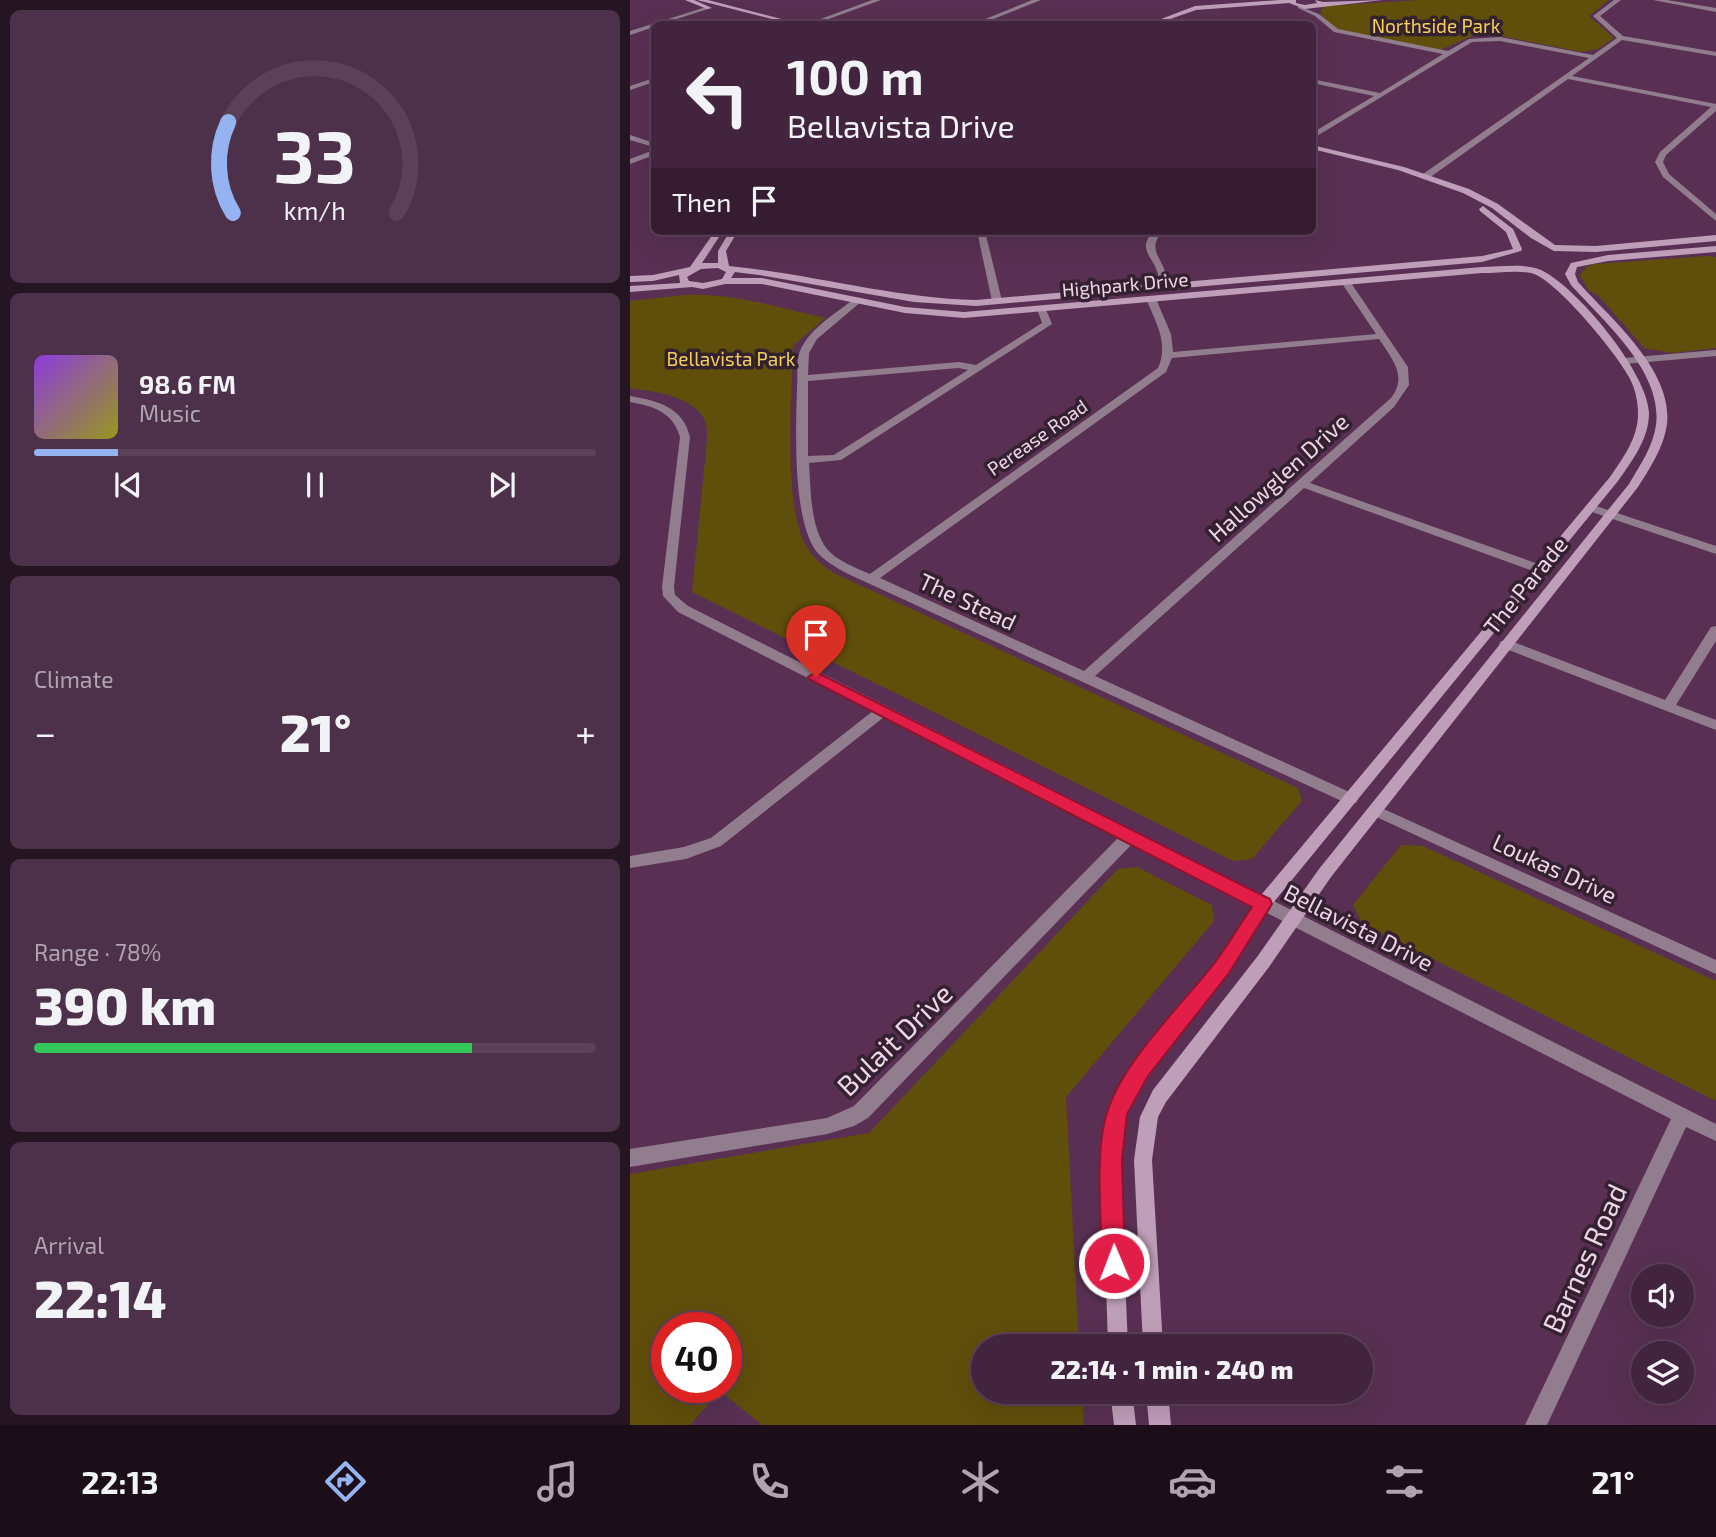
<!DOCTYPE html>
<html lang="en">
<head>
<meta charset="utf-8">
<style>
  :root { --surface:#43243e; --page:#4d3049; --text:#f1f3f6; --muted:#afa4b0; --line:#5b4158; --accent:#95b2f1 }
  body { margin:0; font-family:"Exo 2",sans-serif; background:var(--page); color:var(--text); height:100vh; display:flex; flex-direction:column; font-size:26px; white-space:nowrap }
  * { box-sizing:border-box; margin:0 }
  p { font-size:23px; color:var(--muted) }
  .icon { flex:none; width:38px; height:38px; fill:none; stroke:currentColor; stroke-width:2; stroke-linecap:round; stroke-linejoin:round }
  .map { position:relative; flex:1; overflow:hidden }
  .details { display:flex; flex-direction:column; gap:10px; padding:10px; background:#251422; width:630px }
  .details>* { flex:none }
  .hud { position:absolute; left:21px; top:21px; width:665px; height:214px; border-radius:10px; box-shadow:0 7px 28px #0002,0 0 0 2px var(--line); background:#43243e; color:var(--text); overflow:hidden }
  .fabs { position:absolute; left:1001px; top:1264px; display:grid; gap:14px }
  .fabs a { display:grid; place-items:center; width:63px; height:63px; border-radius:50%; background:var(--surface); box-shadow:0 7px 28px #0002,0 0 0 2px var(--line); font-size:35px }
  .speed { position:absolute; left:21px; top:1312px; display:flex; gap:14px; font-size:35px; font-weight:700; text-align:center }
  .speed>* { display:grid; place-content:center; width:91px; height:91px; border-radius:50%; background:var(--surface); box-shadow:0 7px 28px #0002,0 0 0 2px var(--line); line-height:1 }
  .speed .limit { border:10px solid #d22; background:#fff; color:#111 }
  .pin { position:absolute; display:grid; place-items:center; width:60px; height:60px; color:#fff; margin:-72px -30px; border-radius:50% 50% 50% 0; rotate:-45deg; box-shadow:0 0 7px #0007 }
  .pin .icon { rotate:45deg }
  .me { position:absolute; width:77px; margin:-38px; rotate:359deg; stroke-linejoin:round; filter:drop-shadow(0 0 5px #0008) }
  .turn { display:flex; align-items:center; gap:24px; height:147px; padding:0 21px; font-size:32px }
  .turn .icon { width:91px; height:91px; stroke-width:2.5 }
  .turn b { display:block; font-size:49px; line-height:60px }
  .then { display:flex; align-items:center; height:66px; padding:0 21px; background:#0003; gap:14px; font-size:26px }
  .big { font-size:52px; font-weight:800; line-height:1.1 }
  .details .tile { flex:1; display:flex; flex-direction:column; justify-content:center; gap:10px; min-width:0; padding:0 24px; border-radius:10px; background:var(--page) }
  .details .dial { align-items:center; gap:0 }
  .dial svg { height:182px; overflow:visible; fill:none; stroke:var(--line); stroke-width:7; stroke-linecap:round; text-anchor:middle }
  .dial text { fill:var(--text); stroke:none }
  .song { display:flex; align-items:center; gap:21px }
  .cover { width:84px; height:84px; border-radius:10px; background:linear-gradient(135deg,hsl(270 70% 55%),hsl(60 70% 35%)) }
  .played { height:7px; border-radius:4px; background:linear-gradient(90deg,var(--accent) 15%,var(--line) 15%) }
  .keys { display:flex; justify-content:space-around; direction:ltr }
  .heat { display:flex; justify-content:space-between; align-items:center; font-size:38px; direction:ltr }
  .charge { height:10px; border-radius:5px; background:linear-gradient(90deg,#34c759 78%,var(--line) 0) }
  .trip { position:absolute; left:341px; top:1334px; width:402px; height:70px; border-radius:35px; background:var(--surface); box-shadow:0 7px 28px #0002,0 0 0 2px var(--line); font-weight:800; line-height:70px; text-align:center }
  .dock { display:flex; height:112px; justify-content:space-around; align-items:center; background:#1b0e19; color:var(--muted) }
  .dock .icon { width:49px; height:49px }
  .dock .current { color:var(--accent) }
  .dock b { font-size:32px; color:var(--text) }
  main { display:flex; flex:1; min-height:0 }
  .map>svg:first-child { display:block }
  .green { fill:#604e0b; fill-rule:evenodd }
  .lines { fill:none; stroke-linecap:round; stroke-linejoin:round }
  .street { fill:#927d8e; fill-rule:evenodd }
  .secondary { fill:#bf9eb9; fill-rule:evenodd }
  .route { fill:#e11d48; stroke:#92132f; stroke-width:2 }
  .labels { text-anchor:middle; dominant-baseline:central; stroke-width:7; stroke-linejoin:round; paint-order:stroke }
  .far-park-label { font-size:19px; fill:#f4d158; stroke:#342130 }
  .far-street-label { font-size:19px; fill:#efd5ea; stroke:#342130 }
  .street-label { font-size:23px; fill:#efd5ea; stroke:#342130 }
  .near-street-label { font-size:28px; fill:#efd5ea; stroke:#342130 }
</style>
</head>
<body>
<main>
<section class="details">
<div class="tile dial"><svg viewBox="0 0 100 80">
<path d="M14 69A42 42 0 1 1 86 69"/>
<path d="M14 69A42 42 0 0 1 12 29" stroke="#95b2f1"/>
<text x="50" y="56" font-size="32" font-weight="700">33</text>
<text x="50" y="72" font-size="11">km/h</text>
</svg></div>
<div class="tile">
<div class="song"><i class="cover"></i><div><b>98.6 FM</b><p>Music</p></div></div>
<div class="played"></div>
<div class="keys"><svg class="icon" aria-label="previous" viewBox="0 0 24 24"><path d="M18 5L8 12l10 7zM5 5v14"/></svg><svg class="icon" aria-label="pause" viewBox="0 0 24 24"><path d="M8 5v14M16 5v14"/></svg><svg class="icon" aria-label="next" viewBox="0 0 24 24"><path d="M6 5l10 7-10 7zM19 5v14"/></svg></div>
</div>
<div class="tile"><p>Climate</p>
<div class="heat"><a>−</a><b class="big">21°</b><a>+</a></div>
</div>
<div class="tile"><p>Range · 78%</p><b class="big">390 km</b><div class="charge"></div></div>
<div class="tile"><p>Arrival</p><b class="big">22:14</b></div>
</section>
<div class="map">
<svg width="1086" height="1425" viewBox="0 0 1086 1425">
  <rect width="100%" height="100%" fill="#593053"/>
  <path class="green" d="M790,0H979L959,16L984,38L968,49L952,52L870,36L846,34L810,50L712,31L701,27L690,13L694,6Z
    M1077,256L1086,257V348L1042,353L1014,348L967,294L959,291L950,275L957,266L966,264Z
    M54,295C103,292 148,308 195,318L163,346C162,396 153,501 175,544C182,557 194,567 206,574L668,788L672,801L622,859L603,861L62,592L77,440C77,435 77,427 76,423C65,395 24,392 0,388V301Z
    M771,845L793,846L1086,981V1101L733,924L723,905Z
    M507,867L582,905L584,921L436,1097L449,1346H354V1391H452L454,1425H132L90,1391L60,1425H0V1174L239,1133L488,869ZM37,1328H96V1388H37Z"/>
  <g class="lines">
    <path class="street" d="M242,0H251L185,24H177Z
      M402,0H411L351,24H343Z
      M984,0H991L970,16L993,36L1086,52V56L992,40L942,76L1086,104V111L1036,155L1033,162L1039,174L1086,214V221L1033,177L1025,162L1030,152L1081,107L938,79L799,178H793V174L959,58L870,41L842,42L682,139V133L744,96L682,83V79L750,93L813,54L704,32L685,16L668,8V6L689,14L708,29L818,51L839,39L870,37L963,55L987,38L963,16Z
      M1023,0H1037L1086,8V12Z
      M76,7L81,8L31,24H24V27L0,35V31Z
      M24,78V82L0,90V86Z
      M0,135L24,143V147L0,140Z
      M24,150V155L0,164V159Z
      M347,231H355L372,301L370,303L362,301Z
      M524,231H533C512,254 542,261 535,287L530,290L525,287C526,285 528,277 528,275C525,257 505,250 524,231Z
      M713,280H719L778,367L779,385L764,407L680,483L914,566L916,569L910,573L906,572L674,488L465,676L726,795L728,799L726,803H716L216,573C206,567 194,561 186,551C162,517 166,429 167,388C168,376 166,361 170,351C180,328 205,314 224,299L232,301L187,339L179,353L178,375L329,362L346,365L412,323L407,309L409,307H415L422,324L211,460L179,463C181,490 180,527 197,549C207,561 226,568 240,574L528,368C539,344 526,322 516,299L518,297L526,299L541,334L543,352L746,334L711,282ZM749,339C762,359 778,376 761,398L454,671L250,578L536,372L542,358ZM329,368L338,370L204,455L178,456V381Z
      M1086,350V356L995,364L990,361L995,358Z
      M0,396C28,401 53,407 60,437L44,587L45,595L58,606L1086,1124V1141L1056,1127L917,1425H895L1041,1119L502,844L238,1118L224,1126L197,1134L0,1167V1149L197,1118L224,1106L489,837L254,717L91,846L56,859L0,868V856L54,847L81,838L243,711L48,612L33,596L32,587L50,437C43,412 23,406 0,402Z
      M960,504L1086,546V554L956,510V506Z
      M1086,626V641L1046,705L1086,720V730L871,647L869,644L871,641H881L1035,700L1081,627Z
      M745,805L1086,960V974L740,814L737,810L740,806Z"/>
    <path class="secondary" d="M55,0H64L82,8L77,9Z
      M67,0H78L171,24H162Z
      M649,0H666V3L675,5L687,3L685,0L693,2L753,0L675,9L659,3L566,10L526,24H518L565,6Z
      M682,145L774,167L839,189L868,204L925,245L966,246L1086,235V241L966,252L924,251L901,238L862,208L833,193L768,170L682,149Z
      M853,206L883,229L892,249L891,251L852,262L346,306L284,302L129,275L105,272L101,278H132L275,307L334,312L852,267C870,267 895,263 911,270C947,287 1018,373 1019,413C1019,439 1002,461 988,481L639,908L598,973L503,1096L495,1114L490,1160L498,1346H478L472,1160L477,1114L490,1085L586,963L627,900L980,477C993,458 1008,438 1008,414C1008,401 1005,388 999,377C987,354 925,278 901,273C886,270 867,273 852,273L334,318L275,313L132,284H95L73,289L62,287L0,292V286L50,283L49,275L23,281L0,282V276L23,275L60,267L85,231H93L72,263H88V251L100,231H108L96,251L99,266C182,274 263,298 346,300L852,256L883,249L876,232L850,211L849,209ZM88,268L96,272L92,279L73,283L59,281L57,277L71,269Z
      M1086,246V252L978,261L947,267L945,274L948,282C981,319 1043,370 1037,424C1034,447 1020,468 1008,487L701,877L639,967L536,1102L528,1117L522,1160L533,1346H513L504,1160L510,1117L523,1090L627,957L689,869L999,484C1010,465 1023,447 1026,425C1033,371 973,321 941,285L935,274L941,263L978,255Z
      M480,1391H502L506,1425H484Z
      M516,1391H538L541,1425H519Z"/>
  </g>
  <path class="route" d="M186,672L640,899L642,904L599,973L518,1076L497,1114L492,1160L495,1263L492,1271L484,1274L476,1271L472,1263C472,1220 464,1153 477,1113C492,1062 550,1007 583,965C597,947 609,926 622,907L181,680L178,677Z"/>
  <g class="labels">
    <g class="far-park-label">
      <text x="806" y="25">Northside Park</text>
      <text x="101" y="358">Bellavista Park</text>
    </g>
    <g class="far-street-label">
      <text transform="translate(495 284) rotate(-5)">Highpark Drive</text>
      <text transform="translate(407 437) rotate(-35)">Perease Road</text>
    </g>
    <g class="street-label">
      <text transform="translate(648 477) rotate(-42)">Hallowglen Drive</text>
      <text transform="translate(895 585) rotate(-51)">The Parade</text>
      <text transform="translate(338 601) rotate(25)">The Stead</text>
      <text transform="translate(925 868) rotate(25)">Loukas Drive</text>
      <text transform="translate(729 927) rotate(27)">Bellavista Drive</text>
    </g>
    <g class="near-street-label">
      <text transform="translate(264 1039) rotate(-44)">Bulait Drive</text>
      <text transform="translate(954 1258) rotate(-65)">Barnes Road</text>
    </g>
  </g>
</svg>
<div class="fabs">
<a><svg class="icon" aria-label="sound" viewBox="0 0 24 24"><path d="M4 9h4l5-4v14l-5-4H4zM17 9q2 3 0 6"/></svg></a>
<a><svg class="icon" aria-label="layers" viewBox="0 0 24 24"><path d="M12 4l9 5-9 5-9-5zM3 14l9 5 9-5"/></svg></a>
</div>
<div class="speed"><div class="limit">40</div></div>
<div class="pin" style="left:186px;top:677px;background:#d93025"><svg class="icon" aria-label="arrive" viewBox="0 0 24 24"><path d="M6 21V4h12l-3 4 3 4H6"/></svg></div>
<svg class="me" style="left:484px;top:1263px" viewBox="-20 -20 40 40"><circle r="17" fill="#e11d48" stroke="#fff" stroke-width="3"/><path d="M0-11L8 9 0 5-8 9z" fill="#fff"/></svg>
<div class="trip">22:14 · 1 min · 240 m</div>
<div class="hud">
<div class="turn"><svg class="icon" aria-label="left" viewBox="0 0 24 24"><path d="M17 20v-9H6M10 6l-5 5 5 5"/></svg><div><b>100 m</b>Bellavista Drive</div></div>
<div class="then">Then<svg class="icon" aria-label="arrive" viewBox="0 0 24 24"><path d="M6 21V4h12l-3 4 3 4H6"/></svg></div>
</div>
</div>
</main>
<nav class="dock">
<b>22:13</b>
<svg class="icon current" aria-label="directions" viewBox="0 0 24 24"><path d="M12 3l9 9-9 9-9-9zM9 14v-3h6M13 9l2 2-2 2"/></svg>
<svg class="icon" aria-label="music" viewBox="0 0 24 24"><path d="M9 18V5l10-2v13"/><circle cx="6" cy="18" r="3"/><circle cx="16" cy="16" r="3"/></svg>
<svg class="icon" aria-label="phone" viewBox="0 0 24 24"><path d="M5 4h4l2 5-3 2q2 4 5 5l2-3 5 2v4C11 20 4 13 5 4z"/></svg>
<svg class="icon" aria-label="climate" viewBox="0 0 24 24"><path d="M12 3v18M4 7l16 10M4 17L20 7"/></svg>
<svg class="icon" aria-label="car" viewBox="0 0 24 24"><path d="M5 17H2v-5l4-1 3-4h7l3 4 3 1v5h-3M9 17h6M6 11h13"/><circle cx="7" cy="17" r="2"/><circle cx="17" cy="17" r="2"/></svg>
<svg class="icon" aria-label="filters" viewBox="0 0 24 24"><path d="M4 7h16M4 17h16"/><circle cx="9" cy="7" r="2"/><circle cx="15" cy="17" r="2"/></svg>
<b>21°</b>
</nav>
</body>
</html>
